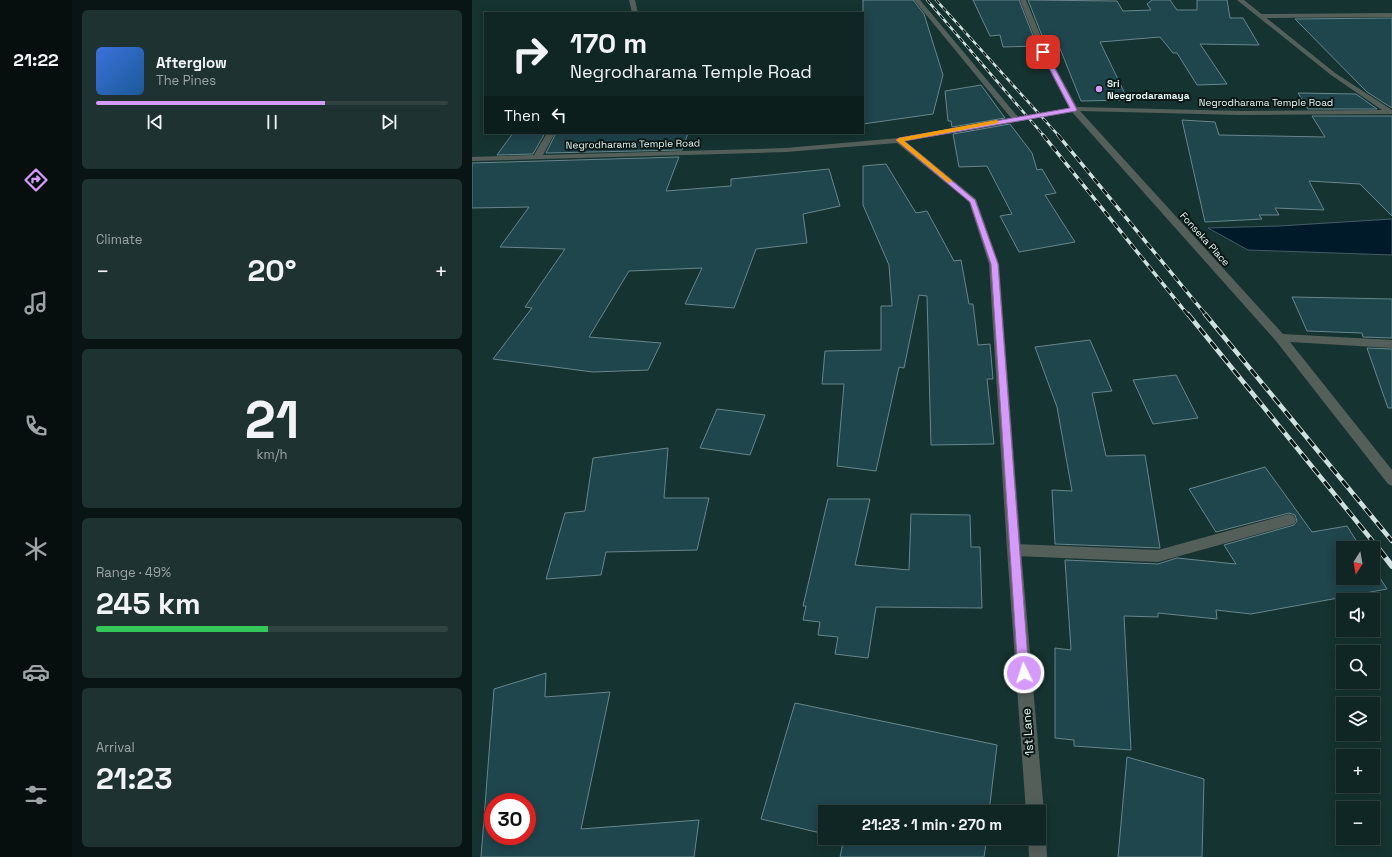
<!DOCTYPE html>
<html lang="en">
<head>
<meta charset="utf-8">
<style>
  :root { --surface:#102624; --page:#1e3231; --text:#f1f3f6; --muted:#9ca5a6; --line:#304341; --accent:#d69bfa }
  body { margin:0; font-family:"Space Grotesk",sans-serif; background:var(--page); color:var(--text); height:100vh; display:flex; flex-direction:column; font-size:15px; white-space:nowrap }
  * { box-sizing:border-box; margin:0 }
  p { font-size:13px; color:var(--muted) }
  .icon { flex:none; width:22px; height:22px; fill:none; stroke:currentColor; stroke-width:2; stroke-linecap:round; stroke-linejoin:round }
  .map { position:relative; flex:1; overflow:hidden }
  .sheet { display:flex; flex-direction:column; gap:10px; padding:10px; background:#091514; width:400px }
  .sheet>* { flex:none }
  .top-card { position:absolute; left:12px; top:12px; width:380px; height:122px; border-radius:0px; box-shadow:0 2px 10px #0003,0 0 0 1px var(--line); background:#102624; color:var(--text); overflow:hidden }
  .needle { width:26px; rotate:191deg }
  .buttons { position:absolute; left:864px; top:541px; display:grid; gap:8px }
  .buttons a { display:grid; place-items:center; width:44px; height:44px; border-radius:0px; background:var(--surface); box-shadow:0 2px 10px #0003,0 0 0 1px var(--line); font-size:20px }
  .speed { position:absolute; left:12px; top:793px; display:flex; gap:8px; font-size:20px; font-weight:700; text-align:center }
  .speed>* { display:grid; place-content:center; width:52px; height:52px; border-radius:50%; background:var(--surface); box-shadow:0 2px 10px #0003,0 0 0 1px var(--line); line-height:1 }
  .speed .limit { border:6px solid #d22; background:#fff; color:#111 }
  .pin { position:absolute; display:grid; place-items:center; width:34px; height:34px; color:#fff; margin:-17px; border-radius:8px; box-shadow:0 2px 6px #0006 }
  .me { position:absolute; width:44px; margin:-22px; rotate:356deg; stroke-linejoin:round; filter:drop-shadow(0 0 3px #0008) }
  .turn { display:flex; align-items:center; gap:14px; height:84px; padding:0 20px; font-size:18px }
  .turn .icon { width:52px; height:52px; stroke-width:2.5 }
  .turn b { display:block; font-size:28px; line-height:34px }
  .then { display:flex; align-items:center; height:38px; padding:0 20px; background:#0003; gap:8px; font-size:15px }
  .big { font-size:30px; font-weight:700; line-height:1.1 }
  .sheet .tile { flex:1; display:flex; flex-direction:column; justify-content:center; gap:6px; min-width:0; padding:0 14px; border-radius:6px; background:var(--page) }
  .sheet .dial { align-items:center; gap:0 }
  .dial b { font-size:52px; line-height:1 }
  .song { display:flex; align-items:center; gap:12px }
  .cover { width:48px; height:48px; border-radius:6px; background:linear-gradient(135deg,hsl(220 70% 55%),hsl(210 70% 35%)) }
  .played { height:4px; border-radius:2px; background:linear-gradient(90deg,var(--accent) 65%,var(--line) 65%) }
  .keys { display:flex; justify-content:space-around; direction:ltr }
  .heat { display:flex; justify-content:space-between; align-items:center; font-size:22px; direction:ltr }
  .charge { height:6px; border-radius:3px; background:linear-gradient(90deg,#34c759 49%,var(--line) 0) }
  .trip { position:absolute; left:346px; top:805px; width:228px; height:40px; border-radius:0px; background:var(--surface); box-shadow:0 2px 10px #0003,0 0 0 1px var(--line); font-weight:700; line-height:40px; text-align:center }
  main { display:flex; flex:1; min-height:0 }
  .dock { display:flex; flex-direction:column; width:72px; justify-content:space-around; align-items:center; background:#060f0e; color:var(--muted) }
  .dock .icon { width:28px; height:28px }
  .dock .current { color:var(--accent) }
  .dock b { font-size:18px; color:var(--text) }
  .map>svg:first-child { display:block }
  .water { fill:#001a2a; stroke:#455c67 }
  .building { fill:#1f454d; stroke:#67868d; fill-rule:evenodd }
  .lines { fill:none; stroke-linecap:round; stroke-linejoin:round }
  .lane { fill:#555f5a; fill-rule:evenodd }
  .street { fill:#555f5a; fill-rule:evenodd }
  .rail-far3-casing { stroke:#cee1df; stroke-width:2.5 }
  .rail-far2-casing { stroke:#cee1df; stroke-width:3.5 }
  .rail-far1-casing { stroke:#cee1df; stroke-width:4.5 }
  .rail-casing { stroke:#cee1df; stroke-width:5.5 }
  .rail-far3 { stroke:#0b1816; stroke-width:1.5; stroke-dasharray:5; stroke-linecap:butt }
  .rail-far2 { stroke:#0b1816; stroke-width:2.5; stroke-dasharray:7; stroke-linecap:butt }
  .rail-far1 { stroke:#0b1816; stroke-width:3; stroke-dasharray:9; stroke-linecap:butt }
  .rail { stroke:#0b1816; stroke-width:4; stroke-dasharray:12; stroke-linecap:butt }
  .route { fill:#d69bfa; stroke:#8b65a2 }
  .slow { fill:#f59e0b }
  .poi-dot { fill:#d69bfa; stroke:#0b1816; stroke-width:1.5 }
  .labels { text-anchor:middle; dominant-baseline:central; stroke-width:4; stroke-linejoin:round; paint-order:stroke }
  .far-poi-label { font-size:10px; font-weight:bold; fill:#e5f6f4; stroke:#0b1816; text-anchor:start }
  .far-street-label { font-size:10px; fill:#e5f6f4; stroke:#0b1816 }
  .street-label { font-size:12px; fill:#e5f6f4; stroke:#0b1816 }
</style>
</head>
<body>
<main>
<nav class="dock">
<b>21:22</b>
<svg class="icon current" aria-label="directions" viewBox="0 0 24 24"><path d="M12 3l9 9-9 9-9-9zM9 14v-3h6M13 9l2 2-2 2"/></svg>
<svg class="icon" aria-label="music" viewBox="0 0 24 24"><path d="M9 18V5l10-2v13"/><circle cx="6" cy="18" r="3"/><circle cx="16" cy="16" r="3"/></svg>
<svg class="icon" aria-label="phone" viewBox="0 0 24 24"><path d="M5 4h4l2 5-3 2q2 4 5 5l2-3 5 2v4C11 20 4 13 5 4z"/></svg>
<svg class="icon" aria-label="climate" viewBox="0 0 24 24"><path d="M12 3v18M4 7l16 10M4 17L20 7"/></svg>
<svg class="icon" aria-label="car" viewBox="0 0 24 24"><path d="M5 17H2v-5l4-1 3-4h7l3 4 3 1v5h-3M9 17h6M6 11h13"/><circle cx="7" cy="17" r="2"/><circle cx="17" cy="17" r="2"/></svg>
<svg class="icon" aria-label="filters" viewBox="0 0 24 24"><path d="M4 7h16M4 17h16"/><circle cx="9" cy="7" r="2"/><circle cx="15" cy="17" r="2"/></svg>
</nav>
<section class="sheet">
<div class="tile">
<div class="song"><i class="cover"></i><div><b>Afterglow</b><p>The Pines</p></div></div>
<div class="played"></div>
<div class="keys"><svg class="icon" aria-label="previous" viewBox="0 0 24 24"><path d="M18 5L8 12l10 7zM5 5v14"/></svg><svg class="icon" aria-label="pause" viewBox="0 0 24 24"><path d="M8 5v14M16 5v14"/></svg><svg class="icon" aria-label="next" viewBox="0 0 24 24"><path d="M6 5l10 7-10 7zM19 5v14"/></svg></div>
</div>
<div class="tile"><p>Climate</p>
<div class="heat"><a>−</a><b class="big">20°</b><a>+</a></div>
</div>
<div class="tile dial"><b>21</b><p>km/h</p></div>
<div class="tile"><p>Range · 49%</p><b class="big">245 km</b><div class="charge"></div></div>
<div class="tile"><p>Arrival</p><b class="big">21:23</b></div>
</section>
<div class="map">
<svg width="920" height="857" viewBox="0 0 920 857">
  <rect width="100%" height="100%" fill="#153330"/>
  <path class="water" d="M920,219V255L776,250L736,228L807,226Z"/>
  <path class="building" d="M391,0H441L452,14L471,75L461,114L391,124Z
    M501,0H547L565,46L531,47L528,35L518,36Z
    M556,0L645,1L651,11L679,10L675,4L680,0H698L705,10H725V0H755L758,18H771L787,45L728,44L755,84L725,85L705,53H701L688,37L628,42L656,100L609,101L587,46H574Z
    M920,18V108L895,92L823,19Z
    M509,85L533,118L480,127L479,121H476L473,91Z
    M826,93L884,94L905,109H836Z
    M840,116H920V216L888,184L837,181L852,210L803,208L807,215H787L790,219L733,222L710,120L743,122L747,135L853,137Z
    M538,124L560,153L565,170L570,169L584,193L573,195L603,242L547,252L528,216L540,214L515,166L487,167L481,134Z
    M41,133H73L61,154L25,155Z
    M84,133H216L210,150L74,153Z
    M207,157L194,191L259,186V179L357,169L368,206L331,214L335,243L284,249L262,308L213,304L230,268L157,271L117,337L189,343L176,370L121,372L21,359L60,308L53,307L93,249L28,247L57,207L0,208V163Z
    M414,164L444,213L455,211L482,261L489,260L497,304H501L506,345L518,344L521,379H515L522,444L459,445L455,296L447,295L432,368L427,367L404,471L365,466L372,384H350L353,351L409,350V306H420L417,265L391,205V166Z
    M820,297L920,299V338L891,337L890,333L835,331Z
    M618,340L640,391L620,393L634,456L673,455L688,548L583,544L580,490L600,491L585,407L563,347Z
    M895,348L920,349V408H916Z
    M704,375L726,418L681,424L661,380Z
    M245,409L293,415L278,455L228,448Z
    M196,448L192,498H237L225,550L134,552L129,575L74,579L93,513L113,511L121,458Z
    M793,467L840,532L875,526L889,548H871V578H901V567L915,589L779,614L744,610L745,619L686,613V617L652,616L659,750L602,746V740L583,738V648L599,650L593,560L686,564L705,558L764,564L752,545L822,525L825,521L823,515L817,513L744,532L717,489Z
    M356,499H398L383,565L437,570L439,514L498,515L499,547H508L510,608L404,607L396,658L363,654L366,637L346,635L348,622L331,620L334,606H331Z
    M74,673L73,697L138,692L109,829L227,820L222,857H9L22,689ZM21,802H55V836H21Z
    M323,703L525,745L517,812H353V834L289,819Z
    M655,757L732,779L730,857H646Z
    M370,838H515L512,857H368L372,838Z"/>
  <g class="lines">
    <path class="lane" d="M920,13V17L788,18L785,16L788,14Z
      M817,514L822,516L824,520L822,524L686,562L542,556L537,555L535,550L537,545L542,544L686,550Z"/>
    <path class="street" d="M157,0H163L166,13H160Z
      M442,0H448L546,117L597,108L570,56L548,0H554L577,56L605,107L768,111L910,110L859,75L765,0H772L863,73L920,110V114L768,115L608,111L811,334L920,340V348L818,342L920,470V486L916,484L804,341L600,112L433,141L504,199L527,264L549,550L572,812L569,818L567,819V812H554L535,550L517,264L497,202L425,143L314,152L0,161V157L62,155L75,133H83L71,155L314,148L427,138L539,118Z
      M567,830L571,832L574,838L575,857H557L556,838H567Z"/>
    <g class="rail-far3-casing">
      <path id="rail-far3" d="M455,0L572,136
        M464,0L587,136"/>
    </g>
    <g class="rail-far2-casing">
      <path id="rail-far2" d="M571,135L716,315
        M586,135L734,315"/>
    </g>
    <g class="rail-far1-casing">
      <path id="rail-far1" d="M716,314L907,549
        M733,314L920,541"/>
    </g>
    <g class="rail-casing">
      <path id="rail" d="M906,548L920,566"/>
    </g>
    <use href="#rail-far3" class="rail-far3"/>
    <use href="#rail-far2" class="rail-far2"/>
    <use href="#rail-far1" class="rail-far1"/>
    <use href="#rail" class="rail"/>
  </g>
  <path class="route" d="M571,50L574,52L605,110L604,111L432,141L503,200L526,264L557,673L556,677L552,679L547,677L546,673L519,264L498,202L424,140L427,138L598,108L569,52Z"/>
  <path class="slow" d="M524,120L526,121V123L432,141L479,180L480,181L477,183L424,140L427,138Z"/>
  <circle class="poi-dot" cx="627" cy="89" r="4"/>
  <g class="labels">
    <g class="far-poi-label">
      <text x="635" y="83">Sri<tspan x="635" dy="12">Neegrodaramaya</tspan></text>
    </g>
    <g class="far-street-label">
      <text x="794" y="102">Negrodharama Temple Road</text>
      <text transform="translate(161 144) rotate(-1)">Negrodharama Temple Road</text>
      <text transform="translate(733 239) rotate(48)">Fonseka Place</text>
    </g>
    <g class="street-label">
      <text transform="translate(556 732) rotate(-94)">1st Lane</text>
    </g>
  </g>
</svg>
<div class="buttons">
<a><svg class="needle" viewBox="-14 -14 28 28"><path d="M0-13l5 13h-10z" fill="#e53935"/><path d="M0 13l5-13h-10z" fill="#9ca5a6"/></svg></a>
<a><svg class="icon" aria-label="sound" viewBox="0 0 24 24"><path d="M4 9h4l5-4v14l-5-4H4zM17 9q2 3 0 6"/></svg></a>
<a><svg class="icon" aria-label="search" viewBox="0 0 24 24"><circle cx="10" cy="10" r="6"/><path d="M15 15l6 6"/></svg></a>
<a><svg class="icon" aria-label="layers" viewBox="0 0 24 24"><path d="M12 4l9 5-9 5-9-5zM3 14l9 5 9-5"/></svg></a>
<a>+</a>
<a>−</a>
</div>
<div class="speed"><div class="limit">30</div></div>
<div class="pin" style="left:571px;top:52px;background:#d93025"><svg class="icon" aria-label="arrive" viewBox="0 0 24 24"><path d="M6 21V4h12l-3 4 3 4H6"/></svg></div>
<svg class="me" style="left:552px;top:673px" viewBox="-20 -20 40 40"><circle r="17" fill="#d69bfa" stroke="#fff" stroke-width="3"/><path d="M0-11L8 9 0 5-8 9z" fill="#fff"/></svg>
<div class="trip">21:23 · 1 min · 270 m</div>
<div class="top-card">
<div class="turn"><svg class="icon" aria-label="right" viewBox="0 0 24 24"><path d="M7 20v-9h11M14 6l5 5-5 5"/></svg><div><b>170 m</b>Negrodharama Temple Road</div></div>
<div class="then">Then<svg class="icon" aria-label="left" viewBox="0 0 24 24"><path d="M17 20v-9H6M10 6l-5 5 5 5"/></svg></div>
</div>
</div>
</main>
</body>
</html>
